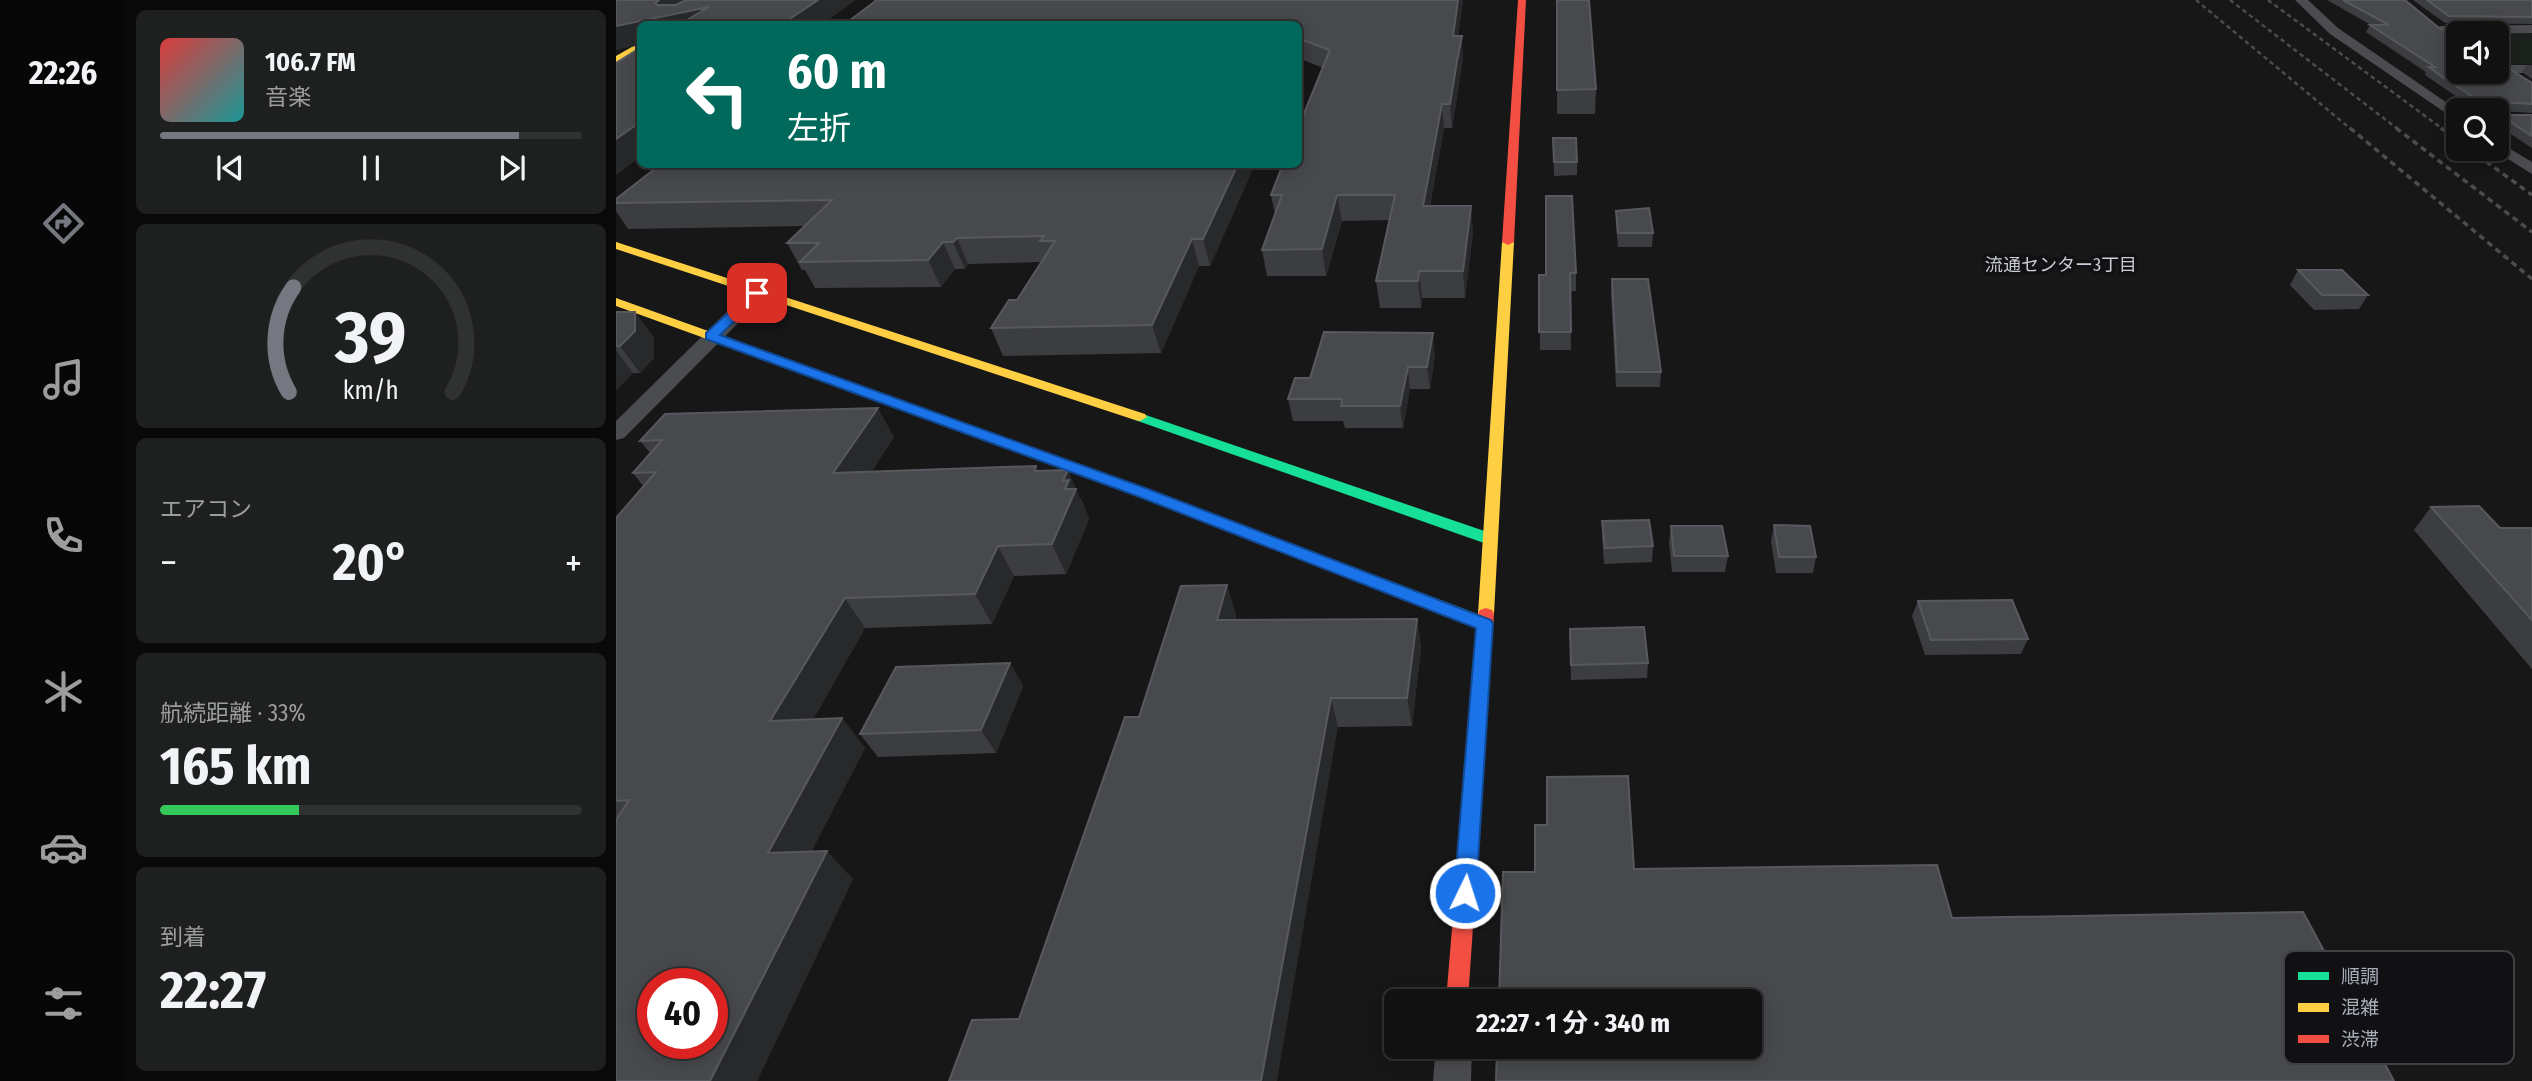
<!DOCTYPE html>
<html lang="ja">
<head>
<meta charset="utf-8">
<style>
  :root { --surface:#111; --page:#1e1f1f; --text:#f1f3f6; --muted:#9c9d9f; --line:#303131; --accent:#757880 }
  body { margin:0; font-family:"Fira Sans Condensed","Noto Sans JP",sans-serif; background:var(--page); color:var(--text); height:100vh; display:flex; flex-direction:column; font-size:26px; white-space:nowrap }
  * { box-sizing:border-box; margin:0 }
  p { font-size:23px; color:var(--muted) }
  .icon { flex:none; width:38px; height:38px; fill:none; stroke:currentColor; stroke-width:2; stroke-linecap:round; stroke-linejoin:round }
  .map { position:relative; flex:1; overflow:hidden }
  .panel { display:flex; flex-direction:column; gap:10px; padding:10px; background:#090909; width:490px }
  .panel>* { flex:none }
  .guide { position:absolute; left:21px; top:21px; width:665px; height:147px; border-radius:10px; box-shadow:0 4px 18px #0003,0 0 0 2px var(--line); background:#00695c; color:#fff; overflow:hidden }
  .buttons { position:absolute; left:1830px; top:21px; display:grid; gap:14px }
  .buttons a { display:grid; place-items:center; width:63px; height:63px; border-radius:10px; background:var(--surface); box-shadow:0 4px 18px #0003,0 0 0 2px var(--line); font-size:35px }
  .speed { position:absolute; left:21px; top:968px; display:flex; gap:14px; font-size:35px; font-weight:700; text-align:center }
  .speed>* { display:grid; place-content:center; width:91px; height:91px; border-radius:50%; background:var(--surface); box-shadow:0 4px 18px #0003,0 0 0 2px var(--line); line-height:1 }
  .speed .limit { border:10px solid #d22; background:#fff; color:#111 }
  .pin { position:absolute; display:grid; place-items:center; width:60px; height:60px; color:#fff; margin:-30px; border-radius:14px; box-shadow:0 4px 10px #0006 }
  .me { position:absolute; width:77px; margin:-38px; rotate:4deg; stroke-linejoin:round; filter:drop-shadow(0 0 5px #0008) }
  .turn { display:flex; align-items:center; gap:24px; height:147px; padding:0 35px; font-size:32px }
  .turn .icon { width:91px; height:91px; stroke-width:2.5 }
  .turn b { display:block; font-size:49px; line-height:60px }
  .big { font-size:52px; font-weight:700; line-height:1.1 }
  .panel .tile { flex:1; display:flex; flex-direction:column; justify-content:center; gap:10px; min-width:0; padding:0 24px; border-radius:10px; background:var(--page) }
  .panel .dial { align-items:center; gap:0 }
  .dial svg { height:182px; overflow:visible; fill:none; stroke:var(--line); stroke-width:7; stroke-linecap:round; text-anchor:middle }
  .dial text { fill:var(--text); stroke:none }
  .song { display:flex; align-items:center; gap:21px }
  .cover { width:84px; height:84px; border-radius:10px; background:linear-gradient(135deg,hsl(0 70% 55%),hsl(180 70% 35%)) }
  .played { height:7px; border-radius:4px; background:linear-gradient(90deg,var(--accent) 85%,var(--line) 85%) }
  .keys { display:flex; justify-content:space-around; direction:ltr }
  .heat { display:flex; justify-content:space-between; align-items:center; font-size:38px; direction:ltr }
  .charge { height:10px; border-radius:5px; background:linear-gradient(90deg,#34c759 33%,var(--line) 0) }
  .trip { position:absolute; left:768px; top:989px; width:378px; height:70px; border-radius:10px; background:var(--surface); box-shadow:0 4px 18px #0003,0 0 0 2px var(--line); font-weight:700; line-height:70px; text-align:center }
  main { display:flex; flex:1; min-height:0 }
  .tab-bar { display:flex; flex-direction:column; width:126px; justify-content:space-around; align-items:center; background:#070707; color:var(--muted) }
  .tab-bar .icon { width:49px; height:49px }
  .tab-bar .on { color:var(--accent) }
  .tab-bar b { font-size:32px; color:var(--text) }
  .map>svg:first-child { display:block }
  .green { fill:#1b211c }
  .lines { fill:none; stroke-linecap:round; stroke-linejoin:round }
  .street { fill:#4b4c50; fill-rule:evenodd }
  .fast { fill:#16e098; fill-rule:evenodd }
  .slow { fill:#ffcf43; fill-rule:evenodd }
  .jam { fill:#f24e42; fill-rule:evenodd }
  .rail-far1 { stroke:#4b4c4f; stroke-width:2.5; stroke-dasharray:4.5 3.5; stroke-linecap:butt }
  .rail { stroke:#4b4c4f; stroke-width:3.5; stroke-dasharray:6 4.5; stroke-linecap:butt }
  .wall { fill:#3c3d40 }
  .shaded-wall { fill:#28292a }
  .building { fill:#48494d; stroke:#57595e; stroke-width:2; fill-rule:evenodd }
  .route { fill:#1a73e8; stroke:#114b97; stroke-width:2 }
  .labels { text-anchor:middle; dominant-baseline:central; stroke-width:7; stroke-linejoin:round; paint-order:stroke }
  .far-neighbourhood-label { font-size:18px; fill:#c9ccd4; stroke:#111113 }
  .key { fill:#111113; stroke:#3e4045; stroke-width:2 }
  .key-label { font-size:19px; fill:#a8adb8 }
</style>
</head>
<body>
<main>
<nav class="tab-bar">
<b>22:26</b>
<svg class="icon on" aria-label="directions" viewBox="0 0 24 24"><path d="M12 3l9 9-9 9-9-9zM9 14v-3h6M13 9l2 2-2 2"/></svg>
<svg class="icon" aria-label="music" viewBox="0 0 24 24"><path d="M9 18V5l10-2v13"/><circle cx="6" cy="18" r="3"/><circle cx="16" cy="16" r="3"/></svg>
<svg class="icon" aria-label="phone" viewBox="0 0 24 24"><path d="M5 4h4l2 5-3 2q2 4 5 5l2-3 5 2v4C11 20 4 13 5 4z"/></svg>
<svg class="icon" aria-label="climate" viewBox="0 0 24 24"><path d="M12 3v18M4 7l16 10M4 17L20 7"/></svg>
<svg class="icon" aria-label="car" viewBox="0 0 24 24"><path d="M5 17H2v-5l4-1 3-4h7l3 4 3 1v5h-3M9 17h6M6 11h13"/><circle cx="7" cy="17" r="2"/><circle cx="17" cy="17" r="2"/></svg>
<svg class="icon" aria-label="filters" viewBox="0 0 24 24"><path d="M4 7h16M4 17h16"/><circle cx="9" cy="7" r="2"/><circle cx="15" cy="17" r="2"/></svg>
</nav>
<section class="panel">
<div class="tile">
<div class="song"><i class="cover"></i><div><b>106.7 FM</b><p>音楽</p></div></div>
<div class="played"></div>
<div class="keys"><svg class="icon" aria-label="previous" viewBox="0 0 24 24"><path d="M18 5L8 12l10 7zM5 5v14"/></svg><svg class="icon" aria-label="pause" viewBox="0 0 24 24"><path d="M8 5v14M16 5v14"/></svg><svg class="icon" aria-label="next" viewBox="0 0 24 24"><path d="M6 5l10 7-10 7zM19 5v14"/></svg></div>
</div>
<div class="tile dial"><svg viewBox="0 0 100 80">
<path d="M14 69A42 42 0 1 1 86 69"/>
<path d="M14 69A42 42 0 0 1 16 23" stroke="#757880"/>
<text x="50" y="56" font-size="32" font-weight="700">39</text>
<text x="50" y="72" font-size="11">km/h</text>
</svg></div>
<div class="tile"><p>エアコン</p>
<div class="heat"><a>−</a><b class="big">20°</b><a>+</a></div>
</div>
<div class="tile"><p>航続距離 · 33%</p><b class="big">165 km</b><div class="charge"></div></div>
<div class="tile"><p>到着</p><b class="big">22:27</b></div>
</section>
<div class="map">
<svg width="1916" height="1081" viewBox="0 0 1916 1081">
  <rect width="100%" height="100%" fill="#171717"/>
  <path class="green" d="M1916,32V64L1893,65L1881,60V33Z"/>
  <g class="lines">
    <path class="street" d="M1679,0H1692L1722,28L1843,111V122L1714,34Z
      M1916,25V33L1824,34L1818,30L1824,26Z
      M1916,65V73H1888L1881,69L1888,65Z
      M1881,141L1916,162V174L1876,149H1881Z
      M141,287L150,293L148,297L8,438L0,440V421L134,289Z
      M820,1046H856L855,1081H817Z"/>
    <path class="fast" d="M524,413L880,535L882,539L880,543H868L519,420L517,417Z
      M479,470L875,619L878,624L875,629H863L474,478L472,475Z"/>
    <path class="slow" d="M21,44H24V49L0,63V56Z
      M892,239L898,242L878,614L876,618H864L862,614L886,242Z
      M0,242L529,414L531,417L524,421L519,420L0,249Z
      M0,298L277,397L279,400L272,404L267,403L0,306Z"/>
    <path class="jam" d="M902,0H910L898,242L892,245L886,242Z
      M272,396L484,472L486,475L479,480L474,478L267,403L265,400Z
      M870,608L876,610L878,614L852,1001H830L862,614L864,610Z"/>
    <path class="rail-far1" d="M1580,0L1736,130
      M1614,0L1783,130
      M1652,0L1828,130"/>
    <path class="rail" d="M1734,128L1916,279
      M1780,128L1916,232
      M1825,128L1843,141
      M1853,149L1916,195"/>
  </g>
  <path class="wall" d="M257,0H847L842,36L847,58L843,84L836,128H828L814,206L857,232L849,298H806L805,308H764L760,281L774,220L726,221L710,276H651L646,250L659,214L655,195L707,68L685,59L682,64V24L258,2Z
    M941,0L980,89L979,114H941Z
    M1711,0H1789L1823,28L1916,83V113L1885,111L1884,115H1916V148L1881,125V110H1860L1809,75L1810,72L1750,32L1754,25H1755Z
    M1797,0H1916V24L1829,23Z
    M1911,65H1916V79L1906,72Z
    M937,138L961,162V175L938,176Z
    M45,164H639L594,266H583L545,353L387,356L375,328L401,300L425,262L352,264L349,269H339L325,287L199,288L189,270H186L171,243L188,226L12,229L0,211V199Z
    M1000,211L1037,233L1036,247H1002L1000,225Z
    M1682,270L1752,295L1743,309L1698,310L1674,285Z
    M960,273V291H954L955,350H924L923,275Z
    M996,279L1045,372L1044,387H1000L995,294Z
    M0,312H19L38,338V358L24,373H17L0,390Z
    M819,355L814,389H794L787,428H729L727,421H677L672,399L694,378Z
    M278,437L256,471H422L465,499L473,519L450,574L398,576L376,624L249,628L197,719L226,718L249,748L195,852L237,879L141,1081H0V518L28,487L17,473L34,453L24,441Z
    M1815,507L1884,528H1916V669L1798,530Z
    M986,521L1037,546L1036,562L988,564L986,537Z
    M1158,525L1200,557L1197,573H1160L1155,541Z
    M1055,526L1112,556L1109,572H1056L1053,542Z
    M1302,601L1412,639L1405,654L1309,655L1296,616Z
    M620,614L619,620L801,619L805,648L796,726L722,727L403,1019Z
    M954,629L1032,663L1031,678L955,680Z
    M394,663L407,686L380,753L262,757L244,734Z"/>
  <path class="shaded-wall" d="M43,0H86L93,7L102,24H24V45L0,50V26Z
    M202,0H240L207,24H166Z
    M842,0H847L839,58L837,36Z
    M846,36L847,58L836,128L834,104Z
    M682,46L685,59L682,64Z
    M826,104L828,128L809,232L807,206Z
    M24,122V157L0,175V139Z
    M622,164H639L594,266L587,239Z
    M721,195L726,221L710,276L706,249Z
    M855,206L857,232L849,298L847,271Z
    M341,238L352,264L349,269L337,242Z
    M576,239L583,266L545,353L536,325Z
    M327,242L339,269L325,287L312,260Z
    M803,271L806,298L805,308L802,281Z
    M19,312L38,338V358L24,373L4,346Z
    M817,333L819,355L814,389L811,367Z
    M0,350L17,373L0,390Z
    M792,367L794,389L787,428L784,406Z
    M262,408L278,437L236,502L217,473Z
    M452,470L473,519L450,574L436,544L449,489L447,481Z
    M382,546L398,576L376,624L359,594Z
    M611,585L620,614L611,650L601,620Z
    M229,598L249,628L180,750L154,721Z
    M801,619L805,648L796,726L791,698Z
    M394,663L407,686L380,753L365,730Z
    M715,698L722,727L661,1081H645Z
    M226,718L249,748L180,881L152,853Z
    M211,851L237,879L141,1081H94Z"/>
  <path class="building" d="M0,0H43L39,3L41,5H60L70,0H202L166,24H64L93,7L0,26Z
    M261,0H842L837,36H846L841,61L834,104H826L807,206H855L847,271H803L802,281H760L779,195H721L706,249L646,250L666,195H655L667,164H682V128L714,50L682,38V24H229Z
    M941,0H973L980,89L941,90Z
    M1727,0H1789L1823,28L1843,37V72H1881V61L1916,83V104L1886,102L1884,115H1916V136L1881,113V110H1877L1825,76L1813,67H1819L1754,25H1773Z
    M1811,0H1916V17L1833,16Z
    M24,48V122L0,139V63Z
    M937,138H960L961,162H938Z
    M45,164H622L587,239H576L536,325L375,328L393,300H401L439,241H424L428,236L341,238L337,242H327L312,260L184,262L203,243H171L216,200L0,203V199Z
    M930,196H956L960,273H954L955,332H923V275H930Z
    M1033,208L1037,233H1002L1000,211Z
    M1682,270H1726L1752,295H1706Z
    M996,279H1032L1045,372H1001Z
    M0,312H19V331L4,346H0Z
    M708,332L817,333L811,367H792L784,406H725L726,399H672L679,378H694Z
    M262,408L217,473L420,466L419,471L452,470L447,481L453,480L449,489H460L436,544L382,546L359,594L229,598L154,721L226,718L152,853L211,851L94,1081H0V820L13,800L0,801V518L40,472L17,473L46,440L24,441L49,414ZM37,984H96V1043H37Z
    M1863,506L1884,528H1916V620L1815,507Z
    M1033,520L1037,546L989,548L986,521Z
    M1158,525L1194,526L1200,557H1163Z
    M1055,526H1106L1112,556H1058Z
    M611,585L601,620L801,619L791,698H715L645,1081H333L356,1020L403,1019L509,717H523L565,586Z
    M1396,600L1412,639L1315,640L1302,601Z
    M1028,627L1032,663L955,665L954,629Z
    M394,663L365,730L244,734L280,667Z
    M1012,776L1018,869L1321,865L1336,918L1687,912L1778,1081H880L881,1046H1134V1001H883L887,872H919V825H931V777Z"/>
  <path class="route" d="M137,290L147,293L104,335L532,489L875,620L877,624L860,893L857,900L849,903L842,900L838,893L860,628L521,496L90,339V333Z"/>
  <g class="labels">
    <g class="far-neighbourhood-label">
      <text x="1445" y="265">流通センター3丁目</text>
    </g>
  </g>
  <rect x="1668" y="951" width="230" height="113" rx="10" class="key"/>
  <rect x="1682" y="972" width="31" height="8" fill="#16e098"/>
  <rect x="1682" y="1003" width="31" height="9" fill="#ffcf43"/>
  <rect x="1682" y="1035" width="31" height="8" fill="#f24e42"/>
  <g class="key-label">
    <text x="1725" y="983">順調</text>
    <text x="1725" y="1014">混雑</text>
    <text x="1725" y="1046">渋滞</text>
  </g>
</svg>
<div class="buttons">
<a><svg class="icon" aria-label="sound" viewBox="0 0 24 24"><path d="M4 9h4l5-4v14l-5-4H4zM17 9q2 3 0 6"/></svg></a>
<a><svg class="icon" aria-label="search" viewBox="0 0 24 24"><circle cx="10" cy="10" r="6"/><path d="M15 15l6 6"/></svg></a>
</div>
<div class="speed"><div class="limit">40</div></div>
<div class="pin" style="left:141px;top:293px;background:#d93025"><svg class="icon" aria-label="arrive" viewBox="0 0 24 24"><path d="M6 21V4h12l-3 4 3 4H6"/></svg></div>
<svg class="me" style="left:849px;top:893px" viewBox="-20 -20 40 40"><circle r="17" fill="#1a73e8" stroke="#fff" stroke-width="3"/><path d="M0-11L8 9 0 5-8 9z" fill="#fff"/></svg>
<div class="trip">22:27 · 1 分 · 340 m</div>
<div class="guide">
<div class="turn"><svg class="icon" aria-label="left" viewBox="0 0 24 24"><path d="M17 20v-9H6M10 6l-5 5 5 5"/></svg><div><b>60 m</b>左折</div></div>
</div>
</div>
</main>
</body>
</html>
